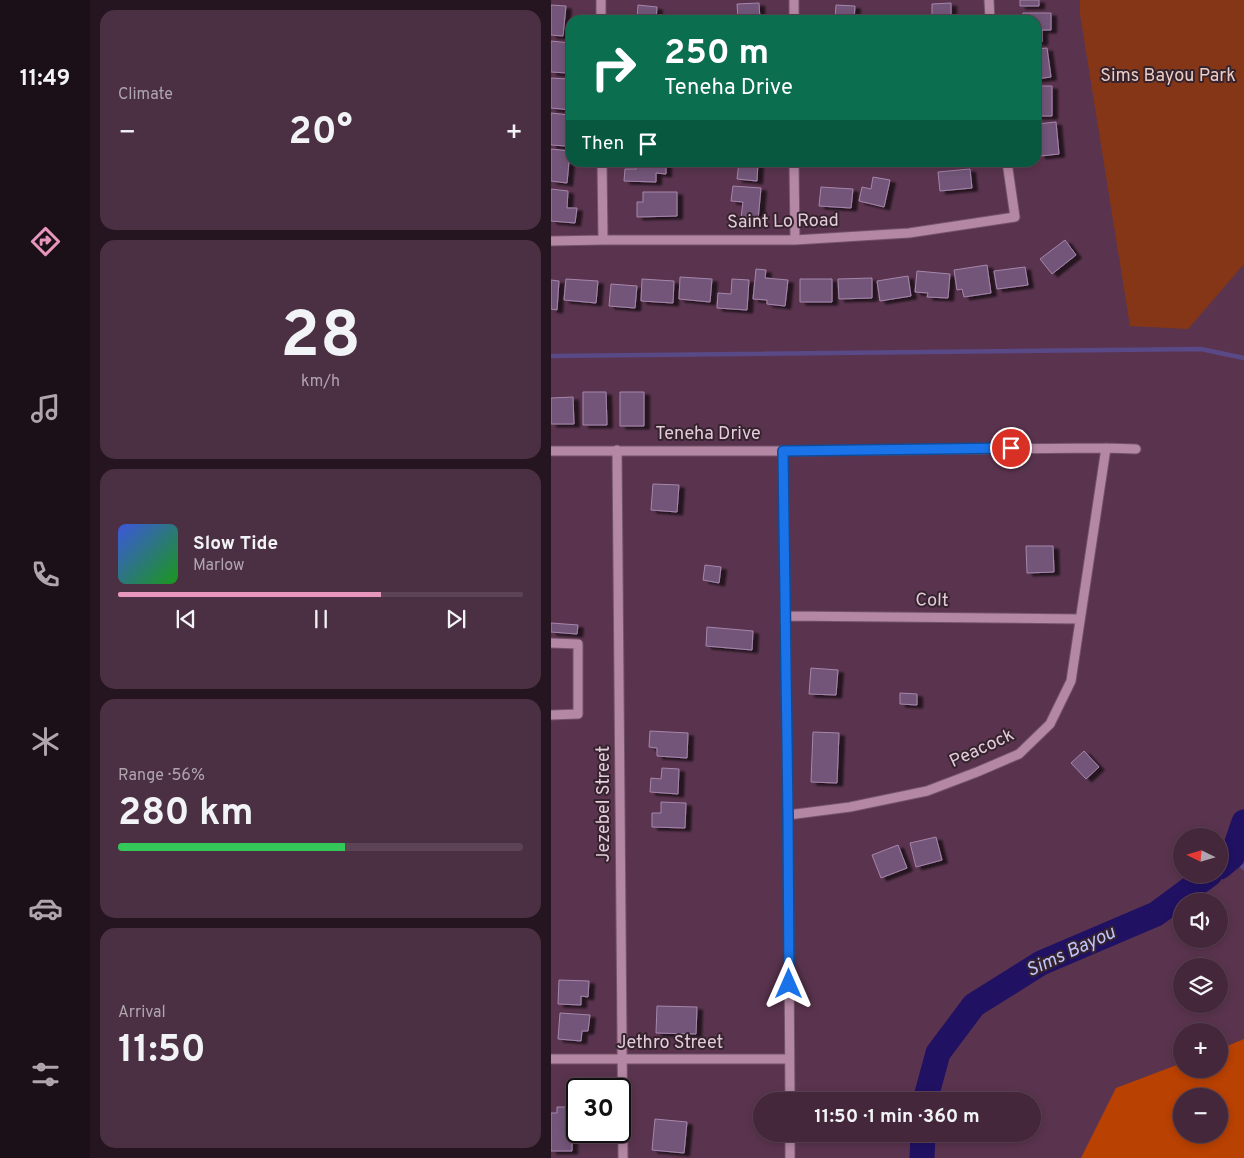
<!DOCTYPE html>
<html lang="en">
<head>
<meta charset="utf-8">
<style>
  :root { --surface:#44273a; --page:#4b2f42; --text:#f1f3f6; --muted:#afa5af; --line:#5c4454; --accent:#e797bd }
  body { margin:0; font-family:Overpass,sans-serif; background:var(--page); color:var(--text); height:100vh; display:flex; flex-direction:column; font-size:19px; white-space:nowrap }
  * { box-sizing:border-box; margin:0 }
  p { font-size:16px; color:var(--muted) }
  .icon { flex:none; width:28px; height:28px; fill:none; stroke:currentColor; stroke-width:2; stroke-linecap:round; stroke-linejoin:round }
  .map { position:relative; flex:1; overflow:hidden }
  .details { display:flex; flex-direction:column; gap:10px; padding:10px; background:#251520; width:461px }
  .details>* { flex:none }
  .guide { position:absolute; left:15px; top:15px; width:475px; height:152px; border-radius:15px; box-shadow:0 2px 8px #0003,0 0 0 1px var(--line); background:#0b6e4f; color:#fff; overflow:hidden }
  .needle { width:32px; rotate:275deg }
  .tools { position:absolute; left:622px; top:828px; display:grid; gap:10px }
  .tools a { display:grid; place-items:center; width:55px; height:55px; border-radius:50%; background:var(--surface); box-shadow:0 2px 8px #0003,0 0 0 1px var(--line); font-size:25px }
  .speed { position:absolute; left:15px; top:1078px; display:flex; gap:10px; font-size:25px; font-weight:700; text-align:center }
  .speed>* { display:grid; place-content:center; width:65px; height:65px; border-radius:50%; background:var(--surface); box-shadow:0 2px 8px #0003,0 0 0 1px var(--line); line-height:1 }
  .speed .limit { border:2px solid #111; border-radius:8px; background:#fff; color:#111 }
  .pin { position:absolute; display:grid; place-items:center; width:42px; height:42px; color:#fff; margin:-21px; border:2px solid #fff; border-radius:50%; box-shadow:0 1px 5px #0007 }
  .me { position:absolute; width:55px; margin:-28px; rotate:0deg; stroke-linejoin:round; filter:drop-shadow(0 0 4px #0008) }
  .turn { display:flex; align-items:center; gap:18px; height:105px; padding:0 15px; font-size:22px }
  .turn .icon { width:65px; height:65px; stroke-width:2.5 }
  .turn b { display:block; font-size:35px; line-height:42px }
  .then { display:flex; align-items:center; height:48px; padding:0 15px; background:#0003; gap:10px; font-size:19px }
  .big { font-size:38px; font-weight:700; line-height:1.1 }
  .details .card { flex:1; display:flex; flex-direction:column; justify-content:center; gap:8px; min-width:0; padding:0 18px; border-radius:15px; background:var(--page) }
  .details .dial { align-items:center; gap:0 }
  .dial b { font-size:65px; line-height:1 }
  .song { display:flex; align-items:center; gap:15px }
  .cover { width:60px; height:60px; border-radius:8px; background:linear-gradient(135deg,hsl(230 70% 55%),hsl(120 70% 35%)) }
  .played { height:5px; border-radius:2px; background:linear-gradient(90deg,var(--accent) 65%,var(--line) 65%) }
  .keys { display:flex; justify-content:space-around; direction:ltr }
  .heat { display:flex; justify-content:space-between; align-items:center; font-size:28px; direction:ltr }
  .charge { height:8px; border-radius:4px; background:linear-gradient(90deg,#34c759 56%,var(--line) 0) }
  .trip { position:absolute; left:202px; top:1092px; width:288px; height:50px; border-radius:25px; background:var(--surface); box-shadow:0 2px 8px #0003,0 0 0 1px var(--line); font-weight:700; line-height:50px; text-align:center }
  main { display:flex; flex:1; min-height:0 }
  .tabs { display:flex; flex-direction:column; width:90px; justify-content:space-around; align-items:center; background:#1b1017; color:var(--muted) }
  .tabs .icon { width:35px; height:35px }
  .tabs .active { color:var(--accent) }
  .tabs b { font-size:22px; color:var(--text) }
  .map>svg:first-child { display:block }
  .green { fill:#853616 }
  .forest { fill:#b94102; fill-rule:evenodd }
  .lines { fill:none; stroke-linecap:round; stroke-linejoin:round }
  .stream { stroke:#5a4987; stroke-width:4.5 }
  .river { stroke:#201163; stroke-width:25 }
  .building { fill:#725478; stroke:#a686ac; filter:url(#shadow) }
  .minor-casing { stroke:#735368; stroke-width:11 }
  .minor { stroke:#b487a4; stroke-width:9 }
  .route-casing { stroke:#114b97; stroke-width:12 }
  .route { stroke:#1a73e8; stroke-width:9 }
  .labels { text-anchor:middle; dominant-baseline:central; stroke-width:4; stroke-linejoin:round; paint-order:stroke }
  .park-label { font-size:18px; fill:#ecccc1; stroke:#35232e }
  .street-label { font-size:18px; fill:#e3cbda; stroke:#35232e }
  .water-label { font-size:19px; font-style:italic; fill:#c0c5fd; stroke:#35232e }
</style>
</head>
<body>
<main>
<nav class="tabs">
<b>11:49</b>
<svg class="icon active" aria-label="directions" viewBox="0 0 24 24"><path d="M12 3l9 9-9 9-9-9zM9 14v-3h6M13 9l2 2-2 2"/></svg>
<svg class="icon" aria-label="music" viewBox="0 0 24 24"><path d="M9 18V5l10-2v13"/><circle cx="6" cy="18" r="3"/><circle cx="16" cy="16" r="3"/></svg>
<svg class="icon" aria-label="phone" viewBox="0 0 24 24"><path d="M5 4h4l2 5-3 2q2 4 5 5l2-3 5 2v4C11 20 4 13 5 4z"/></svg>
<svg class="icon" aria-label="climate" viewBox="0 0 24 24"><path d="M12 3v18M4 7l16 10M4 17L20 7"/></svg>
<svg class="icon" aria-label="car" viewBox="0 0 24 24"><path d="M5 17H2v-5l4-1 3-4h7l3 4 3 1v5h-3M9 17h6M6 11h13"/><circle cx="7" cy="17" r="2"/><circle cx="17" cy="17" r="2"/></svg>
<svg class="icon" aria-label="filters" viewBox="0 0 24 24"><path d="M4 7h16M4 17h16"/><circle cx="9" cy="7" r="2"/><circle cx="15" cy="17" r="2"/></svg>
</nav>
<section class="details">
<div class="card"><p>Climate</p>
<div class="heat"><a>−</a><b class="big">20°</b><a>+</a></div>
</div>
<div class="card dial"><b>28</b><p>km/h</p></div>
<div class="card">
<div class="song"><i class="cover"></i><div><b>Slow Tide</b><p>Marlow</p></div></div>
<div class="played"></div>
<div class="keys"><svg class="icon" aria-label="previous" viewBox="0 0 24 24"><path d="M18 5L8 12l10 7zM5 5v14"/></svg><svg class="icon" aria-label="pause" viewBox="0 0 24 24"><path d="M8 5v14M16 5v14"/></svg><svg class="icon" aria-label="next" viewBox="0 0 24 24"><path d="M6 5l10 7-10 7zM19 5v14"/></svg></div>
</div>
<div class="card"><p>Range · 56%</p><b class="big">280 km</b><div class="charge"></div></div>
<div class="card"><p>Arrival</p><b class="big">11:50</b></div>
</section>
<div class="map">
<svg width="693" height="1158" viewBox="0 0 693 1158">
  <defs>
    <filter id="shadow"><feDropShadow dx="5.5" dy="3" stdDeviation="1" flood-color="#0009"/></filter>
  </defs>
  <rect width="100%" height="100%" fill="#5a344e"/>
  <path class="green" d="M529,0H693V264L637,329L579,326L529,14Z"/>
  <path class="forest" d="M693,1039V1158H530L565,1088L631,1063V1069H669V1049ZM669,1096V1134H631V1096Z"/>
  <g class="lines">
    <path class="stream" d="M0,356L650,349L693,358
      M681,857L693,868"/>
    <path class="river" d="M669,867L681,857L693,822
      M374,1101L387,1053L423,1005L490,963L605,914L659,874
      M371,1158L372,1134"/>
  </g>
  <path class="building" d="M469,0H488V6H469Z
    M208,3L209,20H187L186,4Z
    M400,3V20H381V4Z
    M0,5L15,6L12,36L0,35Z
    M87,5L106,7L105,20H86Z
    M285,5L304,6L303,20H284Z
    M472,13H500V30H491V42H485V20H472Z
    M0,41L19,43L16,73L0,72Z
    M496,48L500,77L485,79V49Z
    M0,78L17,79L16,96H20V110L0,108Z
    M485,86H501V116H485Z
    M0,113L18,115L15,146L0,145Z
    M505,122L508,154L489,156L486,124Z
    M0,149L19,151L16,183L0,181Z
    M86,162H115V174L105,173V182L73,181L74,169H85Z
    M188,162H207L206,181L186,179Z
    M419,169L421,188L389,191L387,172Z
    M322,177L339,180L333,207L308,201L311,187L320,189Z
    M182,186L210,188L207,220L190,218L192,202L180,201Z
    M270,187L302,189L300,208L268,206Z
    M0,189L17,191L16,208H26L24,223L0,221Z
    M92,192H126V216L86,217V202H92Z
    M514,240L525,255L501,274L489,259Z
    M436,265L440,293L413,297L411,289L406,290L403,270Z
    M474,267L477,285L446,289L443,271Z
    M205,269L215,270L214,278L237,280L234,306L216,304V300L202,299Z
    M366,271L399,274L397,298L376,297L377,293L364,292Z
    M357,276L360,296L329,301L326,281Z
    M129,277L161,279L159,302L128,299Z
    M321,278V298L288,299L287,279Z
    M15,279L47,281L45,303L13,300Z
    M91,279L123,281L122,303L90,301Z
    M181,279L198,280L196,310L166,308L167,293L180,294Z
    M249,279H281V302H249Z
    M0,280L8,281L6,310L0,309Z
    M60,284L86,286L84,308L58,306Z
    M32,392H55L56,425H32Z
    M69,392H93V426H69Z
    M22,397L23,424H0V398Z
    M102,484L128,485L126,512L100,510Z
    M475,546H502L503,572L476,573Z
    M154,565L170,567L168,583L152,580Z
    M0,623L27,625L26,634L0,632Z
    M156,627L202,631L201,650L155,646Z
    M260,668L287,670L285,695L258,694Z
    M349,693L366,694V705L349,704Z
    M99,731L137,733L136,758L106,756V748L98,747Z
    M262,732L288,733L286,783L260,782Z
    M533,751L548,767L535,779L520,763Z
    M111,768L128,769L127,794L99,792L100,778L110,779Z
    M110,802L135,803L134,828L101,827V813H110Z
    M385,837L391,860L365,867L359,843Z
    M347,845L356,868L330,878L321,855Z
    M8,980L38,981L37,997L30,996V1005L7,1004Z
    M106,1006L146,1007L145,1034L105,1033Z
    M9,1013L39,1015L37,1031H31L30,1041L7,1039Z
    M6,1107H21V1151H0V1113H6Z
    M104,1119L136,1122L133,1153L101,1150Z"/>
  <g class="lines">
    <g class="minor-casing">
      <path id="minor" d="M50,0V20
        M243,0V20
        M438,0L439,20
        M51,162L52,240
        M243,162L244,240
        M0,241L52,240H244L358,233L464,217L456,162
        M66,450L72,1158
        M0,451H232L555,448L585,449
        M232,451L237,815L239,1101
        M234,616L529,619
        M0,643L27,644V714L0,715
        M237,815L299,807L376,791L426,772L468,754L499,724L520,681L555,448
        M0,1059H238
        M239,1134V1158"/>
    </g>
    <use href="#minor" class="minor"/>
  </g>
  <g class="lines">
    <g class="route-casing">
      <path id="route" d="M238,984L237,815L232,451L460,448"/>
    </g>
    <use href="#route" class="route"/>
  </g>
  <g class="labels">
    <g class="park-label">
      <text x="617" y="76">Sims Bayou Park</text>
    </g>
    <g class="street-label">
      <text transform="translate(232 222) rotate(-1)">Saint Lo Road</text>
      <text x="157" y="434">Teneha Drive</text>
      <text transform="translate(381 601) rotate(1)">Colt</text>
      <text transform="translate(431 749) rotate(-25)">Peacock</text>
      <text transform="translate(53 804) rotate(-90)">Jezebel Street</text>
      <text x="119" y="1043">Jethro Street</text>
    </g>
    <g class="water-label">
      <text transform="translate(520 952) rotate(-25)">Sims Bayou</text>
    </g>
  </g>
</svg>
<div class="tools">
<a><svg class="needle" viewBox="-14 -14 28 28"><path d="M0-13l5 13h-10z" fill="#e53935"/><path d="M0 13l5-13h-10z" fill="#afa5af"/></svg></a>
<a><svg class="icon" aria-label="sound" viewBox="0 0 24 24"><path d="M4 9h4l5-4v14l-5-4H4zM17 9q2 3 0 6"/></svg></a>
<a><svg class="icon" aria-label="layers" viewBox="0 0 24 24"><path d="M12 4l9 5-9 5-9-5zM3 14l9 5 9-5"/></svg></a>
<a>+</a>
<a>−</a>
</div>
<div class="speed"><div class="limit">30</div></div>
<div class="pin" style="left:460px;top:448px;background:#d93025"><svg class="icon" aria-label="arrive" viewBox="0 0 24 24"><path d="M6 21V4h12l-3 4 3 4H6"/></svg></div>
<svg class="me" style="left:238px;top:984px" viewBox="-20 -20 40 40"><path d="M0-17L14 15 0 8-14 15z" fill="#1a73e8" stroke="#fff" stroke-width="4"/></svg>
<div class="trip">11:50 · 1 min · 360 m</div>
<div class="guide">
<div class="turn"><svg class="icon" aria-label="right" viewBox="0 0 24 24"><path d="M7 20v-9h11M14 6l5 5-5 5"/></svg><div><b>250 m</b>Teneha Drive</div></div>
<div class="then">Then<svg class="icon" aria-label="arrive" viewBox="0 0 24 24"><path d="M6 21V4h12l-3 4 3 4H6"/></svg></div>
</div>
</div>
</main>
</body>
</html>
